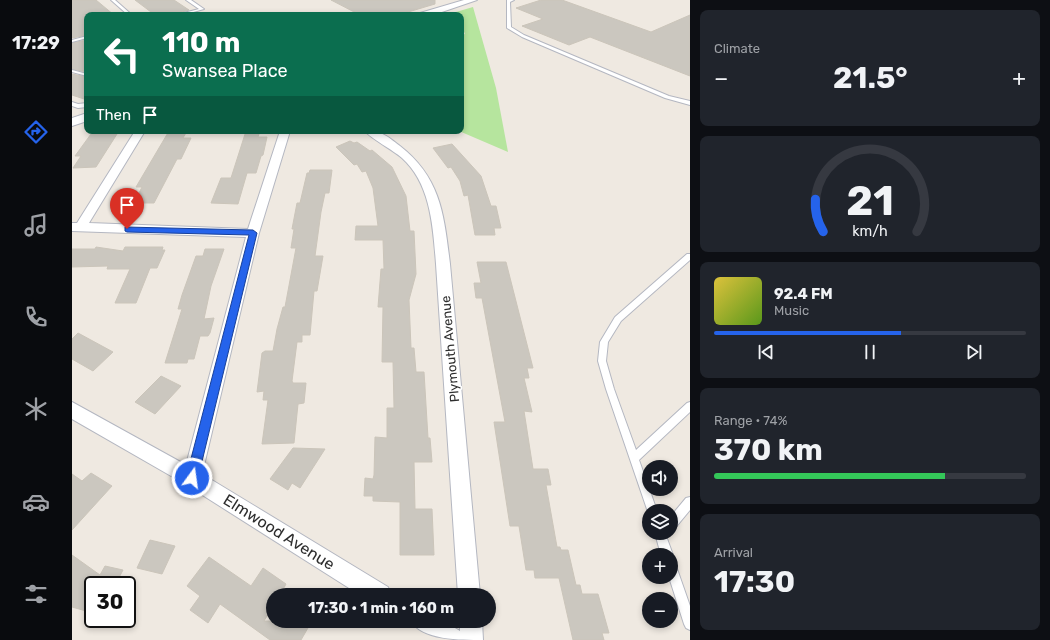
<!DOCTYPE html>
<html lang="en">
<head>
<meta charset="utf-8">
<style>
  :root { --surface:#171b24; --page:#20242c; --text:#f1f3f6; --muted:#9ea1a6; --line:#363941; --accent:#2563eb }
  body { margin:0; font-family:Rubik,sans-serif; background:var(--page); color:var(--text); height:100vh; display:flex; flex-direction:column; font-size:15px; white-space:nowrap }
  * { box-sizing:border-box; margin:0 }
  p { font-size:13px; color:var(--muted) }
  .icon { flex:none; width:22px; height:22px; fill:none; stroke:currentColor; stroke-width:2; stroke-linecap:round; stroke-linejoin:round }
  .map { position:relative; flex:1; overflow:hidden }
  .panel { display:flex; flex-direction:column; gap:10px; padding:10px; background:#0d0f14; width:360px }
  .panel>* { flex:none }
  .guide { position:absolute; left:12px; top:12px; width:380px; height:122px; border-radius:8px; box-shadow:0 2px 6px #0003; background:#0b6e4f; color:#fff; overflow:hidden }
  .tools { position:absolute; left:570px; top:460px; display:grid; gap:8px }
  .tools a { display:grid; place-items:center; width:36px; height:36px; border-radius:50%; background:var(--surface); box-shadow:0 2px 6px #0003; font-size:20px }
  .speed { position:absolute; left:12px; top:576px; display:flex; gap:8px; font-size:20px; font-weight:700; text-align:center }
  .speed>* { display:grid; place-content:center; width:52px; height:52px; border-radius:50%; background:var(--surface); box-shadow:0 2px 6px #0003; line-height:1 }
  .speed .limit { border:2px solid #111; border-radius:6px; background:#fff; color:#111 }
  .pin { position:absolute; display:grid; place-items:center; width:34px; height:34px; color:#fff; margin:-41px -17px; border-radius:50% 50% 50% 0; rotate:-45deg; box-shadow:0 0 4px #0007 }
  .pin .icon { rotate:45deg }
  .me { position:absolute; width:44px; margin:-22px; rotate:14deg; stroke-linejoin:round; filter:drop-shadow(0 0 3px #0008) }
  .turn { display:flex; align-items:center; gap:14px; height:84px; padding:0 12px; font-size:18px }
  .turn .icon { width:52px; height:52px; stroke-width:2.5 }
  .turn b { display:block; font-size:28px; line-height:34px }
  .then { display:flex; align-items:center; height:38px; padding:0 12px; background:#0003; gap:8px; font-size:15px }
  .big { font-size:30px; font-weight:700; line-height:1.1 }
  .panel .tile { flex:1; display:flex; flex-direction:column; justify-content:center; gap:6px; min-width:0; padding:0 14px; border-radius:8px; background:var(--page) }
  .panel .dial { align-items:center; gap:0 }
  .dial svg { height:104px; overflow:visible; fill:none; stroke:var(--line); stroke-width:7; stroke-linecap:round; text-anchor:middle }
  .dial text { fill:var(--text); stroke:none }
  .song { display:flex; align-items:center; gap:12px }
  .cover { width:48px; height:48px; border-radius:6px; background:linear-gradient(135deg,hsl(50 70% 55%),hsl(90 70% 35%)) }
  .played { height:4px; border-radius:2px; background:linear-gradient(90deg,var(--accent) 60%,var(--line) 60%) }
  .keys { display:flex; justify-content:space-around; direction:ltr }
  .heat { display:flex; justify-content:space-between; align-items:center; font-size:22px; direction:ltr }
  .charge { height:6px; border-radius:3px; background:linear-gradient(90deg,#34c759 74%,var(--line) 0) }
  .trip { position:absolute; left:194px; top:588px; width:230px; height:40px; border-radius:20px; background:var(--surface); box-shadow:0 2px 6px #0003; font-weight:700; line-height:40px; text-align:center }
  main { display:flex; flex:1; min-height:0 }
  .tabs { display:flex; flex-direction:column; width:72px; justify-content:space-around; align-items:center; background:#090b0e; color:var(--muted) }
  .tabs .icon { width:28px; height:28px }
  .tabs .selected { color:var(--accent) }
  .tabs b { font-size:18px; color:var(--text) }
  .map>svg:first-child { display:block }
  .green { fill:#b6e59e }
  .building { fill:#cbc7bf; stroke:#cbc5ba }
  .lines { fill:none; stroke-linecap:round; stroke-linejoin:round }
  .service-casing { stroke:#b4b7c1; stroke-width:2 }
  .minor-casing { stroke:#b4b7c1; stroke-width:2 }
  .tertiary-casing { stroke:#b4b7c1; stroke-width:2 }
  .service { fill:#fff; fill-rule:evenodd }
  .minor { fill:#fff; fill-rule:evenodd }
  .tertiary { fill:#fff; fill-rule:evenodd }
  .route { fill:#2563eb; stroke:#184099 }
  .labels { text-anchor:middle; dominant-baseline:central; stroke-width:3.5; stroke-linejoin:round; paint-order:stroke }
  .street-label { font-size:13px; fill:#2e2e2e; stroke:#fff }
  .near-street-label { font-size:16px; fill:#2e2e2e; stroke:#fff }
</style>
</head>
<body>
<main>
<nav class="tabs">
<b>17:29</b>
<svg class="icon selected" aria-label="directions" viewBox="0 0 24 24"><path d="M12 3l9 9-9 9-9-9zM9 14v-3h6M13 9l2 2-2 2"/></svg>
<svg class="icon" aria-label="music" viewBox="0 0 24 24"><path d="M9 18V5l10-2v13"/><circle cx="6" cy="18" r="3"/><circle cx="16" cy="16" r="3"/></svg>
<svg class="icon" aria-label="phone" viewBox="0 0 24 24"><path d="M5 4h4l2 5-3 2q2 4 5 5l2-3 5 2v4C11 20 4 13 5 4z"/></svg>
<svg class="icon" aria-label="climate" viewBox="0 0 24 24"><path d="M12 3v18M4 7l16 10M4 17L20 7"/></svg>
<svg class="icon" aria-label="car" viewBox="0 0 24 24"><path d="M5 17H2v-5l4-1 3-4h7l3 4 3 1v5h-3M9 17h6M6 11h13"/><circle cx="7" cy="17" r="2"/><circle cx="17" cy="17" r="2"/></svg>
<svg class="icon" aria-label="filters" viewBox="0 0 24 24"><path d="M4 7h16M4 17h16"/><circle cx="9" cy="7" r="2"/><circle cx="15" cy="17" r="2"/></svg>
</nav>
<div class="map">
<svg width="618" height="640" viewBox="0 0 618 640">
  <rect width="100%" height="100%" fill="#efe9e1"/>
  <path class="green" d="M401,7L424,88L436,152L387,131H389V35L393,34L389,25V15H385L384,12Z"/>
  <path class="building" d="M0,0H24L42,15H15V35L0,38Z
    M63,0H102L117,10L99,15H83Z
    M259,0H363V4L326,15H288Z
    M469,0H490L579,32L618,15V76L518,37L497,45L450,26L471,19L444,8Z
    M15,40V72L0,69V43Z
    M0,74L15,77V100L0,95Z
    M97,131H115L111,138H119L109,159H105L82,203H65L67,199H64L70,187H64Z
    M174,131H188L186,137H195L191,155L189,156L184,173H175L166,204L139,203L149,178H159Z
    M19,134H45L24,167L1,168L9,156H3Z
    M278,141L282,143L285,142L298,151L300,150L320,167L334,196L338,231H342L344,274L337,300L339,348H342L344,372H352L356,438H358L360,462H342L343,509H360L362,555H328V502L301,501V496H292L293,478L301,479L302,475L303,437L315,438V408H322L321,362H310L311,307H306L309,269H312L311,240H283L284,226H306L301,188L294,171L290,172L285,164L282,165L264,147Z
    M380,144L409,176L419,206H424L429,228H422L423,235H403L396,195L392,196L388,181L379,167L376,168L361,148Z
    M238,170H260L257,193H253L249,212L243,256H251L245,291H242L238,335H230V342H225L220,381L221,383H234L232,403L226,404L222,443L190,444L196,400H191L192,391L185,392L190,353L193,351H201L205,329L211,307H213L224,248H219L222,229H220L225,203H228L235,173H237Z
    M24,247L51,251L53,247H91L90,250H93L85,268H78L64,303H43L58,269H35L36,266L0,267V249H23Z
    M133,249H152L139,286L132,319L142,318L138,333L136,336H128L122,359H116L115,363H93L110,309H106L110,295L124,256H131Z
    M405,262H434L461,368H455L457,378H452L460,412L452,411L461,469H476L479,485H474L485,547H488L489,550H496L504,585H508L510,594H526L537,633H530L532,640H501L487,578H463L462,570H454L447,526H438L422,422H433L410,298H404L402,283H409Z
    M6,333L41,352L21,371L0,359V339Z
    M89,376L109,386L83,414L63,402Z
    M221,448L253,449L228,488L220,483L216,490L198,479Z
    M19,473L40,486L0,530V474L10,481Z
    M78,540L103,546L90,574L65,568Z
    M0,555L28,575L33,566L51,570L43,585H21V613L0,607Z
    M137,557L179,586L191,568L214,584L208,595H201V606L192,621H240L229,640H198L148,604L136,623L118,610L128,596L115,586Z"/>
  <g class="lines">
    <g class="service-casing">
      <path id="service" d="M39,0H43L60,15H56Z
        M114,0H119L132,9L111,15H104L127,9Z
        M435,0H442L438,2L439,27L452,35L597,96L618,101V105L593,98L450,37L435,28Z
        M15,36V38L0,42V40Z
        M0,70L15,74V76L0,72Z
        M0,102L6,104L15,103V107L6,108L0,106Z
        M615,254H618V260L549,321L536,342L534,361L542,389L564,450L615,403L618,402V412L567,460L585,511H577V515L534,389L526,361L528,342L543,317Z
        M618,497V510L603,528L599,529V516L614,498Z
        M583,533H593L601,555L599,559V555H589Z
        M599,561L603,563L618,606V630L614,628L612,624L597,577H599Z"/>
    </g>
    <g class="minor-casing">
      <path id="minor" d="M63,131H73L17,223L176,229L208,131H218L187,233L130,474L316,587L319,595H288L113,484L0,419V402L114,465L174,237L0,231V223H5Z
        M293,131C310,131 315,136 328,146C369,178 372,215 378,264L408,595H386L364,264C361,227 359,184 330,158C321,150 298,138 293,131Z
        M339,621H371L388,631V621H410L411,640C388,640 350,640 339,621Z"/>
    </g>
    <g class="tertiary-casing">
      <path id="tertiary" d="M392,0H405L361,15H346L348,13Z
        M15,113V121L0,126V118Z"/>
    </g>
    <use href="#service" class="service"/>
    <use href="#minor" class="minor"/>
    <use href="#tertiary" class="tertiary"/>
  </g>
  <path class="route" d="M53,227L181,230L185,233L126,478L124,482L120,483L116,482L114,478L177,235L55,232L53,231Z"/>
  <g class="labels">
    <g class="street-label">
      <text transform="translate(378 349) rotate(-95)">Plymouth Avenue</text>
    </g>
    <g class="near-street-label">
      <text transform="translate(207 532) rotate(32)">Elmwood Avenue</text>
    </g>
  </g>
</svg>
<div class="tools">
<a><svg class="icon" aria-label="sound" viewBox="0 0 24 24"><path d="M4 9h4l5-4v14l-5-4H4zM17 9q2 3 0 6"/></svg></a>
<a><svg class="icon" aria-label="layers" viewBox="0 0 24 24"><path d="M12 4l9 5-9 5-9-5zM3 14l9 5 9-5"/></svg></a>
<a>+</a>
<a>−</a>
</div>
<div class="speed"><div class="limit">30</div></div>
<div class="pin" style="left:55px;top:229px;background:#d93025"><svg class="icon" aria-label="arrive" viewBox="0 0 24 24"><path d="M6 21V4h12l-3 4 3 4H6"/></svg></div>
<svg class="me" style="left:120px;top:478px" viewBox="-20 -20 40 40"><circle r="17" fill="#2563eb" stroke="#fff" stroke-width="3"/><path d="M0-11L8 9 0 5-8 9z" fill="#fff"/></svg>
<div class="trip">17:30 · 1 min · 160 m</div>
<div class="guide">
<div class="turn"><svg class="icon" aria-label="left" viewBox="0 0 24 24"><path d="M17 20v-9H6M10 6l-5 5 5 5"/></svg><div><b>110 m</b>Swansea Place</div></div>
<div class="then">Then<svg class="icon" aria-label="arrive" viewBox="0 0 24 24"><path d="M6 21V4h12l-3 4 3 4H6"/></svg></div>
</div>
</div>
<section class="panel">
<div class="tile"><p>Climate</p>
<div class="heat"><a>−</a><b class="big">21.5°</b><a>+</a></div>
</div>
<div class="tile dial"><svg viewBox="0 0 100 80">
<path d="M14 69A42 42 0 1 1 86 69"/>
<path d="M14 69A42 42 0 0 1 8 44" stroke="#2563eb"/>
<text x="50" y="56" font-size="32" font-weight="700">21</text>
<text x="50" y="72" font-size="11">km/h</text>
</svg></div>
<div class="tile">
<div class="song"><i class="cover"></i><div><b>92.4 FM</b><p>Music</p></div></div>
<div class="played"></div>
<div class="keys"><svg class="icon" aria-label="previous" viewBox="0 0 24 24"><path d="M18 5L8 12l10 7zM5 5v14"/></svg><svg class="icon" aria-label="pause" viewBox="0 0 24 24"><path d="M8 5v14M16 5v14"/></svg><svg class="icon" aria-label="next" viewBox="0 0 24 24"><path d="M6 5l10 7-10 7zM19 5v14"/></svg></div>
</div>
<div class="tile"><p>Range · 74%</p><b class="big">370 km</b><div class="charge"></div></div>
<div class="tile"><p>Arrival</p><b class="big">17:30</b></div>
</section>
</main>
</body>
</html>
